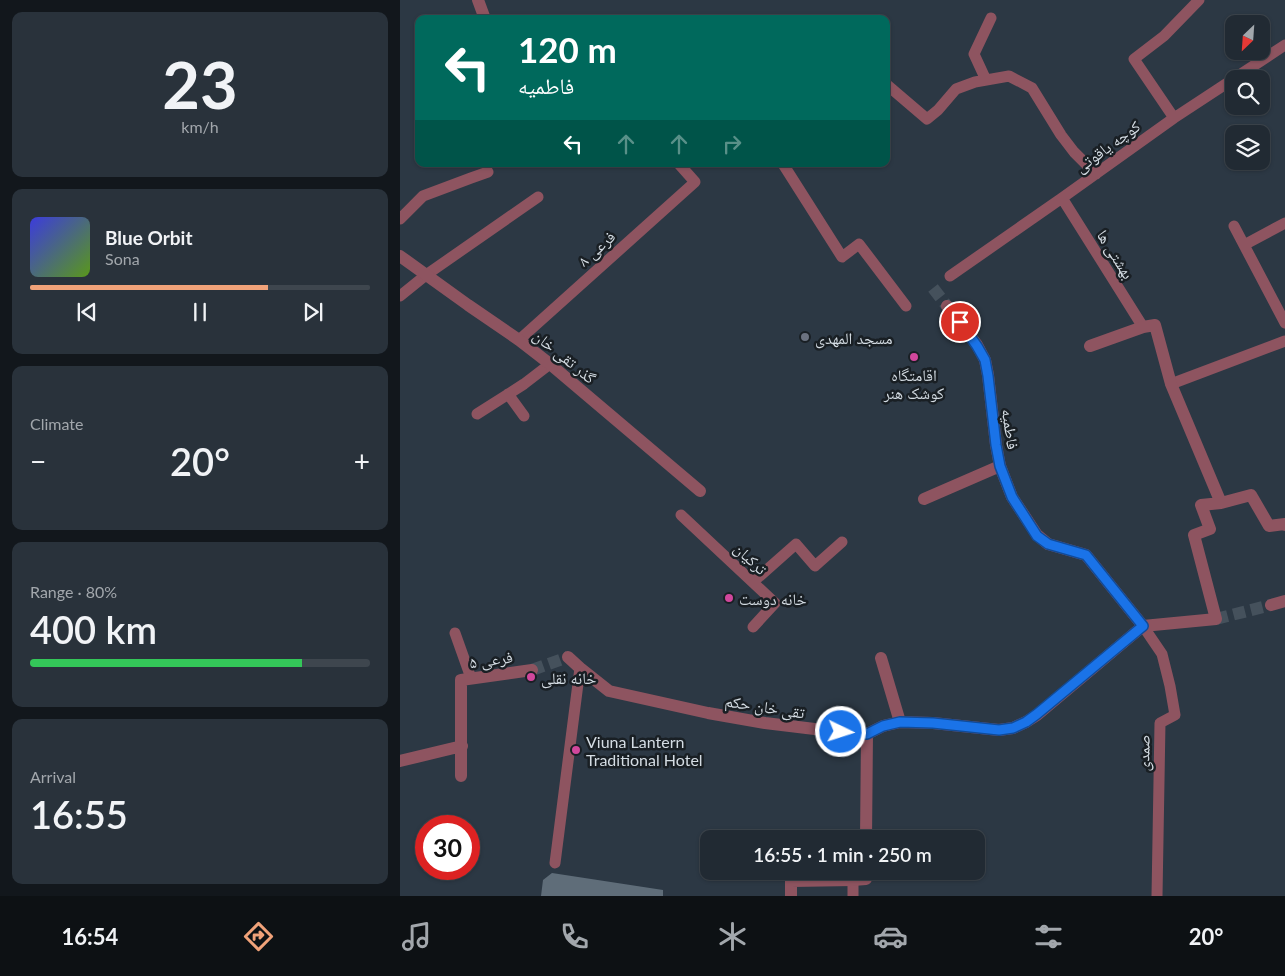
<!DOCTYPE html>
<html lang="en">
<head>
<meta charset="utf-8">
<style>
  :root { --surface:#212a33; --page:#29323b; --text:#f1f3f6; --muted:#a2a7ac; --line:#3e464e; --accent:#f0a279 }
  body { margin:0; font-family:Lato,"Noto Naskh Arabic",sans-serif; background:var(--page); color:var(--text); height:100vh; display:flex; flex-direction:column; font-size:19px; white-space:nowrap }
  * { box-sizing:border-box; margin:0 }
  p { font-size:16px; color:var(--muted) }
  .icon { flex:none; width:28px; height:28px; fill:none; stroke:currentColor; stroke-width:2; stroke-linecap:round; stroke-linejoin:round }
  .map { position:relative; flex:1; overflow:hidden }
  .details { display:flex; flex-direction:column; gap:12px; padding:12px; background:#12171c; width:400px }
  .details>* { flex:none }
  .top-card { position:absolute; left:15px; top:15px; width:475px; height:152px; border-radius:10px; box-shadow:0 1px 4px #0004,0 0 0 1px var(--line); background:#00695c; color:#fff; overflow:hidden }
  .needle { width:32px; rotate:205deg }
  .fabs { position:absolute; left:825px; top:15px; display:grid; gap:10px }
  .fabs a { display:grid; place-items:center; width:45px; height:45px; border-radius:10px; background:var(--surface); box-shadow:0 1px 4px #0004,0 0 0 1px var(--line); font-size:25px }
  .speed { position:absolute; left:15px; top:815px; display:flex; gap:10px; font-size:25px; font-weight:700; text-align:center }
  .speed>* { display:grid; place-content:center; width:65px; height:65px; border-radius:50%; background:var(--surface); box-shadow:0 1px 4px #0004,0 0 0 1px var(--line); line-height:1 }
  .speed .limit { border:8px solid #d22; background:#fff; color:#111 }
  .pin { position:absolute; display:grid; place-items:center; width:42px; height:42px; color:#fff; margin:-21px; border:2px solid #fff; border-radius:50%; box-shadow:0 1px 5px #0007 }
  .me { position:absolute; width:55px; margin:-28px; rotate:94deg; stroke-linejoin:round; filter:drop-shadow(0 0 4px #0008) }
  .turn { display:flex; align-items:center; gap:18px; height:105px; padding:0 20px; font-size:22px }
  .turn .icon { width:65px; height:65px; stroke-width:2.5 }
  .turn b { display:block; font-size:35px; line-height:42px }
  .lanes { display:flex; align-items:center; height:48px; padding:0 20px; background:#0003; justify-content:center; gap:25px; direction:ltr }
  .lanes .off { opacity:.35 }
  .big { font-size:38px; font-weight:600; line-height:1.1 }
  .details .widget { flex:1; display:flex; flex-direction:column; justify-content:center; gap:8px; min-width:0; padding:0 18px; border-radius:10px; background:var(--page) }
  .details .dial { align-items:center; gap:0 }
  .dial b { font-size:65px; line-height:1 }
  .song { display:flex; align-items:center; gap:15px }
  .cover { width:60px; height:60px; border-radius:8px; background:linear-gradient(135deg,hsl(240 70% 55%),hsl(90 70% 35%)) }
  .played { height:5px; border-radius:2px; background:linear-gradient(90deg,var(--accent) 70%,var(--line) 70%) }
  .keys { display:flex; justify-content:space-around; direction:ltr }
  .heat { display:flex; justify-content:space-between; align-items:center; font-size:28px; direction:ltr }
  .charge { height:8px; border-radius:4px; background:linear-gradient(90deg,#34c759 80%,var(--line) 0) }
  .trip { position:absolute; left:300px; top:830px; width:285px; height:50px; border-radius:10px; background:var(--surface); box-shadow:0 1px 4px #0004,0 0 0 1px var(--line); font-weight:600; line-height:50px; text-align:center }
  .menu { display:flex; height:80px; justify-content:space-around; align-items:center; background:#0d1114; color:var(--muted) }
  .menu .icon { width:35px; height:35px }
  .menu .selected { color:var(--accent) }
  .menu b { font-size:22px; color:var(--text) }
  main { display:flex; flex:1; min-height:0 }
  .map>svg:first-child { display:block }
  .building { fill:#5f6d79 }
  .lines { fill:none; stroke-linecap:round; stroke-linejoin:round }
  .minor-tunnel { stroke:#45515c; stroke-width:12; stroke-dasharray:12 6; stroke-linecap:butt }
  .service { stroke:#8e5460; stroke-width:11 }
  .minor { stroke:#8e5460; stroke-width:12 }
  .route-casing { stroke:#114b97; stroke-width:12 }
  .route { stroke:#1a73e8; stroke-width:9 }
  .worship-dot { fill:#6b7280; stroke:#191f24; stroke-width:2 }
  .hotel-dot { fill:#d1479c; stroke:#191f24; stroke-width:2 }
  .labels { text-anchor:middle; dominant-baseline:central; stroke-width:5; stroke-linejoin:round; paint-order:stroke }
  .street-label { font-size:16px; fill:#d4dce3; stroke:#191f24 }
  .poi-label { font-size:16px; fill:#d4dce3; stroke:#191f24; text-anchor:start }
</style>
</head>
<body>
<main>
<section class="details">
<div class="widget dial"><b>23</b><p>km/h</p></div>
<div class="widget">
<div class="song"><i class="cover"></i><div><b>Blue Orbit</b><p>Sona</p></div></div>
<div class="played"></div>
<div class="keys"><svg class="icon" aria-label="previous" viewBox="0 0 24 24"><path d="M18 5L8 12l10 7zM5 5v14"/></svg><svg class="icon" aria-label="pause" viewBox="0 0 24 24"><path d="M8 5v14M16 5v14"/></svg><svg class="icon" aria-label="next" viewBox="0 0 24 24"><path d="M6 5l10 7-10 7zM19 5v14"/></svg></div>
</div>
<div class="widget"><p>Climate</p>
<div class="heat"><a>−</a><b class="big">20°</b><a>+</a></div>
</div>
<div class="widget"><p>Range · 80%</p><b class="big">400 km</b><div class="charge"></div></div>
<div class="widget"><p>Arrival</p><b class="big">16:55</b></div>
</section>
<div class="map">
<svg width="885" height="896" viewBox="0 0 885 896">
  <rect width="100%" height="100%" fill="#2c3844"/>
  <path class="building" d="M152,873L263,890V896H141L143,880Z"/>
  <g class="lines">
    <path class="minor-tunnel" d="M533,288L547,306
      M816,619L871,605
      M132,670L168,657"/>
    <path class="service" d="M586,80L574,54L591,18
      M486,84L527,119L538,110L556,89L575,82L609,76L632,88L661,135L674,152L696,174
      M774,118L734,59L764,36L799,0
      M383,164L442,257L459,244L506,306
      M662,198L743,327
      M0,219L23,196L71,178L88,172
      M834,226L885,323
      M844,245L885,223
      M550,276L662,198L774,118L885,45
      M0,296L26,275L138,197
      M119,340L295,182L279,164
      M771,384L885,341
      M108,394L124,416
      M77,414L124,384L150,364
      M281,515L375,603L353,627
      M353,582L396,544L415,566L442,542
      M743,626L762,654L770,686L775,715L760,723L757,896
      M55,633L71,678
      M155,863L180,668
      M453,896V880"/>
    <path class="minor" d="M78,0L85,19
      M0,256L68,305L119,340L150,364L300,491
      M547,306L577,345L585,360L588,375L596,445L600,466L612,497L637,535L648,544L686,555L743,626
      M690,346L743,327L755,325L771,384L821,503L851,495L869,526L885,524V525
      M524,499L600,466
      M871,605L885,601
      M743,626L816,619L794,535L810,529L801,505L821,503
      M168,657L180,668L209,691L308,713L365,723L456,734H467L483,726L500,722L533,723L599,730L613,728L626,722L637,715L743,626
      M481,658L500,722
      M0,761L62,746
      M61,776V680L132,670
      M466,839L467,734
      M391,896V881L453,880L466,879V871"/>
  </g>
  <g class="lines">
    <g class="route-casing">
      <path id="route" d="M441,732L467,734L483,726L500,722L533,723L599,730L613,728L626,722L637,714L743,626L686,555L648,544L637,536L612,497L600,466L596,445L588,376L585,360L577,346L560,322"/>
    </g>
    <use href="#route" class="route"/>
  </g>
  <circle class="worship-dot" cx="405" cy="337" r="5"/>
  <g class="hotel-dot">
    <circle cx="514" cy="357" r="5"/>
    <circle cx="329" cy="598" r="5"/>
    <circle cx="131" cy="677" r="5"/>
    <circle cx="176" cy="750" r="5"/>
  </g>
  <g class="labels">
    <g class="street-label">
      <text transform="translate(707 146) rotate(-36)">کوچه یاقوتی</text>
      <text transform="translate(196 248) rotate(-42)">فرعی ۸</text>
      <text transform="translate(716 254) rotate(58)">بهشتی ها</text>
      <text transform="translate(165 356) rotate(39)">گذر تقی خان</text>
      <text transform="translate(611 429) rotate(82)">فاطمیه</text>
      <text transform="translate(351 558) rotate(43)">ترکیان</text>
      <text transform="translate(91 659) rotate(-8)">فرعی ۵</text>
      <text transform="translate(365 706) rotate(9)">تقی خان حکم</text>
      <text transform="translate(743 753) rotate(-89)">صمدی</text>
    </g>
    <g class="poi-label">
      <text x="415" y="337">مسجد المهدی</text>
      <text x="514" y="374" text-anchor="middle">اقامتگاه<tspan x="514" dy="18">کوشک هنر</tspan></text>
      <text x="339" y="598">خانه دوست</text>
      <text x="141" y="677">خانه نقلی</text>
      <text x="186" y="741">Viuna Lantern<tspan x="186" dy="18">Traditional Hotel</tspan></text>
    </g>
  </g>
</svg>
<div class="fabs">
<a><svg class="needle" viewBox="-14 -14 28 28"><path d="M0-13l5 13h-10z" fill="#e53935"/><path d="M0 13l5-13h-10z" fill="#a2a7ac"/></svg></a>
<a><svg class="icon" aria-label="search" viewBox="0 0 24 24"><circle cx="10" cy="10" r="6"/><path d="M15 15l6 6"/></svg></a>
<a><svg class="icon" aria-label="layers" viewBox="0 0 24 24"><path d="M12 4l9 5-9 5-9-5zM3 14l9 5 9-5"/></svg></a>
</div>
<div class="speed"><div class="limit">30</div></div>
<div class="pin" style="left:560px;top:322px;background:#d93025"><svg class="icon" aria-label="arrive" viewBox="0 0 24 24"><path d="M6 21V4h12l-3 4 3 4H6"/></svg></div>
<svg class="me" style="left:441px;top:732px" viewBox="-20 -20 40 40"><circle r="17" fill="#1a73e8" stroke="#fff" stroke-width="3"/><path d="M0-11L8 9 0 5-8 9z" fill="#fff"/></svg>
<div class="trip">16:55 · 1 min · 250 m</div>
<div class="top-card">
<div class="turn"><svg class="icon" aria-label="left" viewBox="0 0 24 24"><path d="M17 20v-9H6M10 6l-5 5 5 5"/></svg><div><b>120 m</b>فاطمیه</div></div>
<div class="lanes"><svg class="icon" aria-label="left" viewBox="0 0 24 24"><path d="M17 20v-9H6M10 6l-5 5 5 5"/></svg><svg class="icon off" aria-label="ahead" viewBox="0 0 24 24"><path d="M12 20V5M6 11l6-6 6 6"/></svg><svg class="icon off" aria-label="ahead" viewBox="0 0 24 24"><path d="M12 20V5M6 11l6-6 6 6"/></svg><svg class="icon off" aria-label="right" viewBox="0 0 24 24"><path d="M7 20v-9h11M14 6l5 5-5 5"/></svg></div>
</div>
</div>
</main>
<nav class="menu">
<b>16:54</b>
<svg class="icon selected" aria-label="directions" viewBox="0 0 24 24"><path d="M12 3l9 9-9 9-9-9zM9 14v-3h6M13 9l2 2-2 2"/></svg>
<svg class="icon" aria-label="music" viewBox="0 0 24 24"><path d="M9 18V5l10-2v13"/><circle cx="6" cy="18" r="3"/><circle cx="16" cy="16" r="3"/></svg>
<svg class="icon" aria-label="phone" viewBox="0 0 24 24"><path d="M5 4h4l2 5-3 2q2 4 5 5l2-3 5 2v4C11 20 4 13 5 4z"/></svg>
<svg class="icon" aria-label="climate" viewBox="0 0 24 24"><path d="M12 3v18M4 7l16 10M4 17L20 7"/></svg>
<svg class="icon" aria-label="car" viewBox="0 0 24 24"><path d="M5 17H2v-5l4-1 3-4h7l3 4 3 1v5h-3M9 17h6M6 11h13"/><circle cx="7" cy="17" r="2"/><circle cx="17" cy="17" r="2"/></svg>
<svg class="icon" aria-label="filters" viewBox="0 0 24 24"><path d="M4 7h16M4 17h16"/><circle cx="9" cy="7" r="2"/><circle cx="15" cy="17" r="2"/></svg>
<b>20°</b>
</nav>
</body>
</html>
